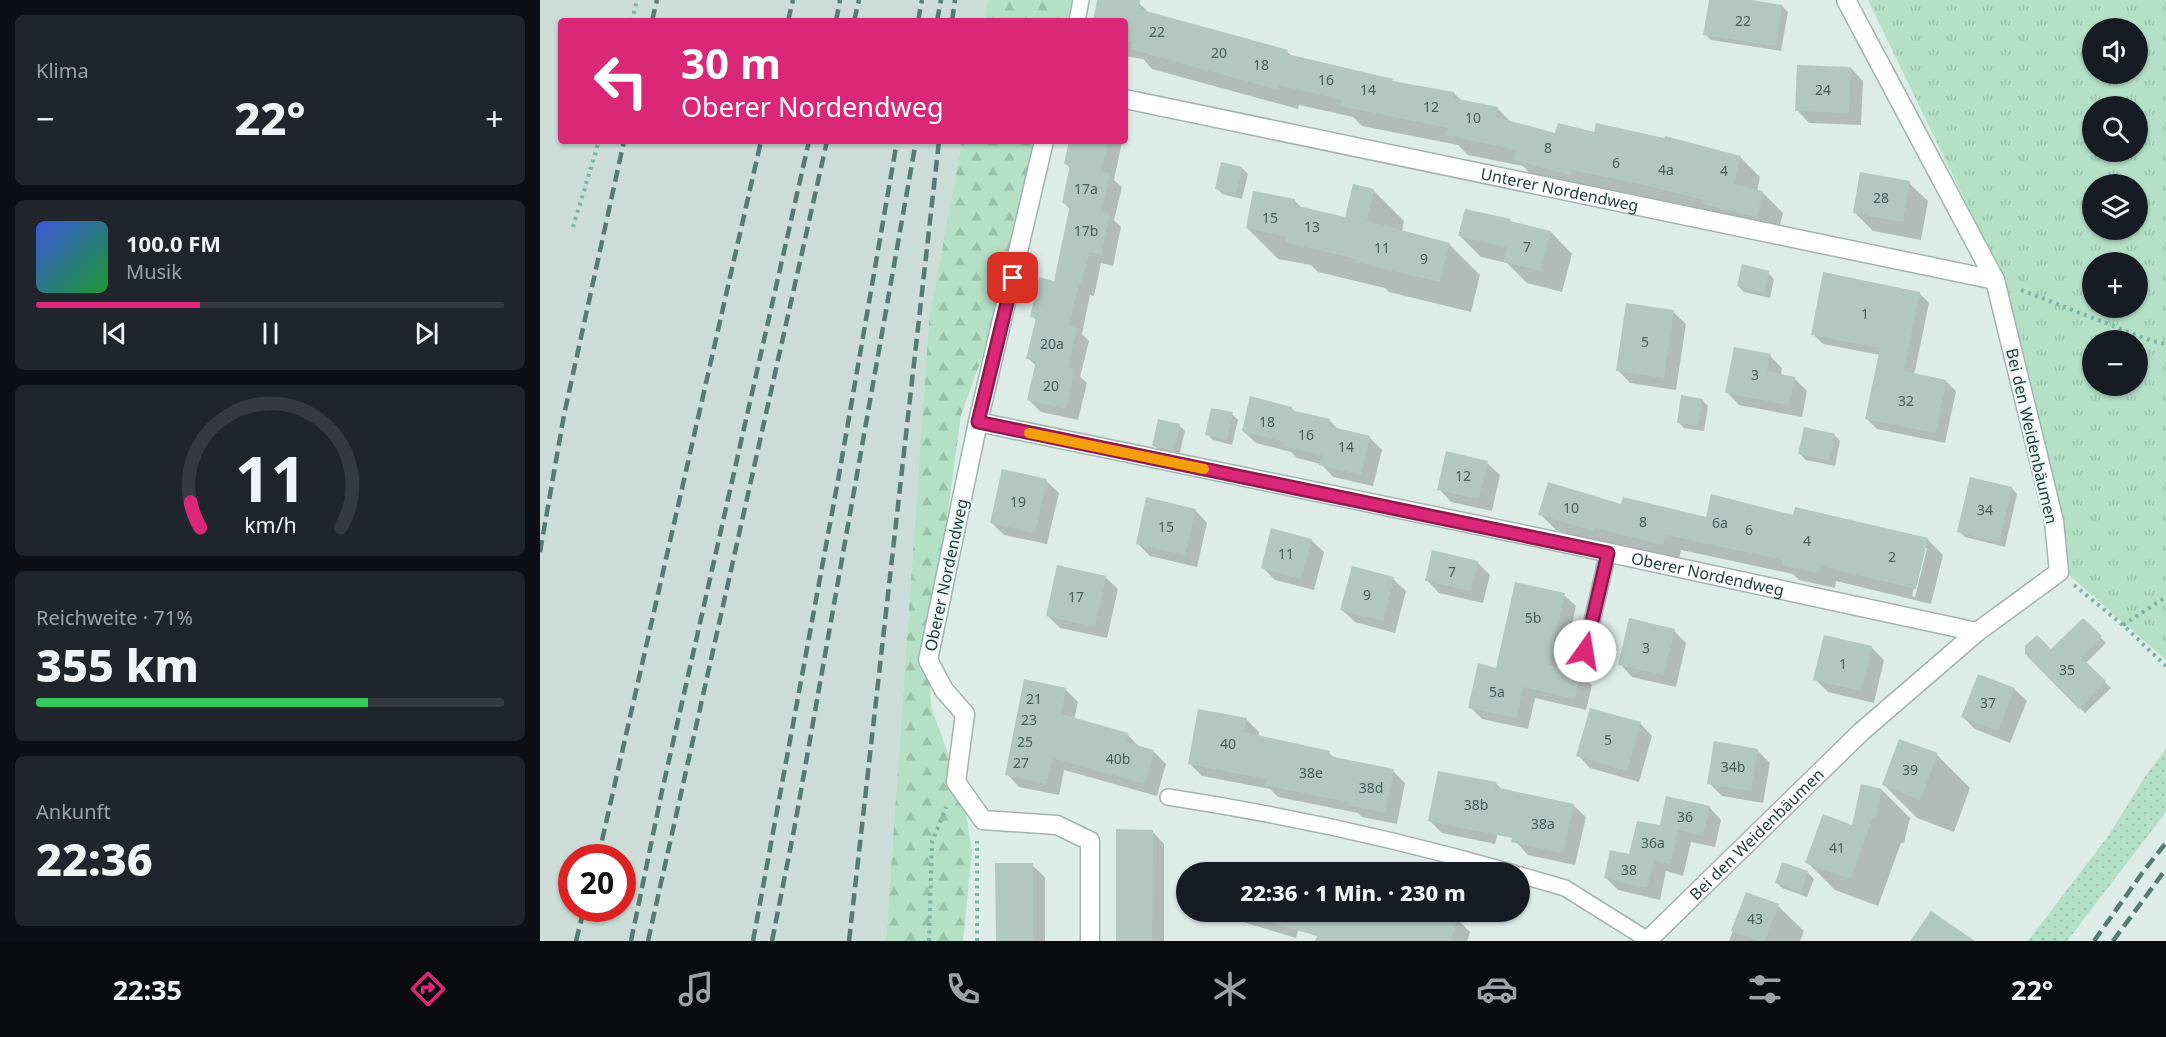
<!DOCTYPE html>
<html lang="de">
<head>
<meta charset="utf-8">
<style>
  :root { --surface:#171b24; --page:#20242c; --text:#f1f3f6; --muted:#9ea1a6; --line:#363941; --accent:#db2777 }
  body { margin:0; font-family:"Noto Sans",sans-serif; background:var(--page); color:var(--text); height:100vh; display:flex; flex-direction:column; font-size:22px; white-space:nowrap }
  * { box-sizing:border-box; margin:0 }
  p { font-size:20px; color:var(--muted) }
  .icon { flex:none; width:33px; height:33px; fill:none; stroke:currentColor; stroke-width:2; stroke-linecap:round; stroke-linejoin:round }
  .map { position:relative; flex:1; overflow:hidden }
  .drawer { display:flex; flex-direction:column; gap:15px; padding:15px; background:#0d0f14; width:540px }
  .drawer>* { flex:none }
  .top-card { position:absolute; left:18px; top:18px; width:570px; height:126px; border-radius:6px; box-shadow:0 2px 4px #0004; background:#db2777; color:#fff; overflow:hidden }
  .controls { position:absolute; left:1542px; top:18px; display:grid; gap:12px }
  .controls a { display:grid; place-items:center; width:66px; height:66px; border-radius:50%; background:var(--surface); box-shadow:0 2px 4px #0004; font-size:30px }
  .speed { position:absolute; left:18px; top:844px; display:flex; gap:12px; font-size:30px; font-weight:700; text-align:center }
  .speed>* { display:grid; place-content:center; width:78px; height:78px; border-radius:50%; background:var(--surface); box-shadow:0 2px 4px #0004; line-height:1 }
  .speed .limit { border:9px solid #d22; background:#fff; color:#111 }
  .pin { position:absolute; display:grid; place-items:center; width:51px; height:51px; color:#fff; margin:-26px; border-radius:12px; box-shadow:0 3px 9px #0006 }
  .me { position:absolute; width:66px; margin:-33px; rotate:13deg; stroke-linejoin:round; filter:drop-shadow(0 0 4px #0008) }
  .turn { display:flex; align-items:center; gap:21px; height:126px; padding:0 24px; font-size:27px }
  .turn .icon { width:78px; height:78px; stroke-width:2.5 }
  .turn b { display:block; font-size:42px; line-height:51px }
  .big { font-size:45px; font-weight:800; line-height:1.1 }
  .drawer .card { flex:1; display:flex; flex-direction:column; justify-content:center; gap:9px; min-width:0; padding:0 21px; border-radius:9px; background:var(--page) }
  .drawer .dial { align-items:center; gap:0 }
  .dial svg { height:156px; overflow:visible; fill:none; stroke:var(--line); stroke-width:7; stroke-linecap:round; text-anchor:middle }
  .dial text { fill:var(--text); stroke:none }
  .song { display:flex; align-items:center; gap:18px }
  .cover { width:72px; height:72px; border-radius:9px; background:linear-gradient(135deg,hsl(230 70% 55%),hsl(130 70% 35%)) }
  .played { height:6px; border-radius:3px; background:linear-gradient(90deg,var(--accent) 35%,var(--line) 35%) }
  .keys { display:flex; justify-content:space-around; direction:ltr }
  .heat { display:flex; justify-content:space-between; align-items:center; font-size:33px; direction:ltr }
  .charge { height:9px; border-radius:4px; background:linear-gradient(90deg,#34c759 71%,var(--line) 0) }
  .trip { position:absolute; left:636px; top:862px; width:354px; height:60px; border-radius:30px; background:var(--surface); box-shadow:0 2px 4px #0004; font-weight:800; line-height:60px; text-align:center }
  .tab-bar { display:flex; height:96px; justify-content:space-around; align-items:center; background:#090b0e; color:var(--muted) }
  .tab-bar .icon { width:42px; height:42px }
  .tab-bar .current { color:var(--accent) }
  .tab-bar b { font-size:27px; color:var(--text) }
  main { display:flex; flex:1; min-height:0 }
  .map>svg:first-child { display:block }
  .built { fill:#ccdcd7; fill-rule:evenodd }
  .grass { fill:url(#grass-dots) }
  .forest { fill:url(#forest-firs) }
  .park { fill:url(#park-tufts); fill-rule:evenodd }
  .shadow { fill:#0003; fill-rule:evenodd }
  .building { fill:#b3c7c1 }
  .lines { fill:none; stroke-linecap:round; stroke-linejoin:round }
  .lane-casing { stroke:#a1b4b0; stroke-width:18 }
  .street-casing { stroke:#a1b4b0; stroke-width:21 }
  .path { stroke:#7bb4a9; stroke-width:4; stroke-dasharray:3 4.5; stroke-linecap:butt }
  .lane { stroke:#fff; stroke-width:15 }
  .street { stroke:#fff; stroke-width:18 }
  .rail { stroke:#587a75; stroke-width:4.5; stroke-dasharray:12 6; stroke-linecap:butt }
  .route-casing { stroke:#8e194d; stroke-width:15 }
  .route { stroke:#db2777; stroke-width:10 }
  .slow { stroke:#f59e0b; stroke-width:10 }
  .labels { text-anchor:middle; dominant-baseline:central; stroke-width:4.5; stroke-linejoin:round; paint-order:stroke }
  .number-label { font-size:14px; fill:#43605b }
  .street-label { font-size:16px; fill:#1e3e39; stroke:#eff8f5 }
</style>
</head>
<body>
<main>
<section class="drawer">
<div class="card"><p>Klima</p>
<div class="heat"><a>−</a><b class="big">22°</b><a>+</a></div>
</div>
<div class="card">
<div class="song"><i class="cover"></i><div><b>100.0 FM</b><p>Musik</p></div></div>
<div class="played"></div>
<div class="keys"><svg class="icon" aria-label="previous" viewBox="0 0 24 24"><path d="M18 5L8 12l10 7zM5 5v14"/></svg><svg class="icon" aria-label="pause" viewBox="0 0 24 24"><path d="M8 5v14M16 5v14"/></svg><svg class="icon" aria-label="next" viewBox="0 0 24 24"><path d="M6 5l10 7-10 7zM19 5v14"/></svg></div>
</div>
<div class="card dial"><svg viewBox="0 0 100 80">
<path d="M14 69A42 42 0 1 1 86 69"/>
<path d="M14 69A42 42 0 0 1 9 56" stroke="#db2777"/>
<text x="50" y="56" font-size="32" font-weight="700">11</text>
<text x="50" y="72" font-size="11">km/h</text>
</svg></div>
<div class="card"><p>Reichweite · 71%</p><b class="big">355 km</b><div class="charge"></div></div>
<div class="card"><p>Ankunft</p><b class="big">22:36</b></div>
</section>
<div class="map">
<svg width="1626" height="941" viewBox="0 0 1626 941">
  <defs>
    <pattern id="grass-dots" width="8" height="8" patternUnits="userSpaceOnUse" patternTransform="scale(1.5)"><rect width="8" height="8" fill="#b4e0c6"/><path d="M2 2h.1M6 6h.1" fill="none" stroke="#9ac1ab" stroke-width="1.8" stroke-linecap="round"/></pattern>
    <pattern id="forest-firs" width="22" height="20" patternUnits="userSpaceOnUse" patternTransform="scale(1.5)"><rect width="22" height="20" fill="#b4e0c6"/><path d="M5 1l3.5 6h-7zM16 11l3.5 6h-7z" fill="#9ac1ab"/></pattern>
    <pattern id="park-tufts" width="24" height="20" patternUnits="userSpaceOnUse" patternTransform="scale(1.5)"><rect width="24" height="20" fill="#b4e0c6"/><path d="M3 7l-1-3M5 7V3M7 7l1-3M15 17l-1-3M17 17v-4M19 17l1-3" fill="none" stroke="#9ac1ab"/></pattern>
  </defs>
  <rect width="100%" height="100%" fill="#deece8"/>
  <path class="built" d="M0,0H448L444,21H21V141H422L389,320L346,941H0ZM32,858H82V909H32Z"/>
  <path class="grass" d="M1626,749V812L1527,941H1488L1569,835L1604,778Z"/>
  <path class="forest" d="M448,0H541L537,21H444Z
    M422,141H504L478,258L421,415L389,653L391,707L423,795L432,851L423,941H346L389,320Z"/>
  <path class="park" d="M1328,0H1626V660L1529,575L1523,516L1462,277ZM1552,28H1598V74H1552ZM1552,106H1598V152H1552ZM1552,184H1598V230H1552ZM1552,262H1598V308H1552ZM1552,340H1598V386H1552Z"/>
  <path class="shadow" d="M559,0H582L599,3L609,13L747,52L752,56L852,80L855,83L914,93L922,101L957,108L972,123L1016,135L1055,134L1200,157L1220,177L1217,191L1222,192L1243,213L1237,236L996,180L983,166L928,155L918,145L822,126L813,117L759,105L758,109L612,69L603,59L585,56V21H555Z
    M1170,0H1203L1242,6L1248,12L1241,51L1171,40L1165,34Z
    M1311,68L1323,81L1321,125L1269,123L1257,110Z
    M530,141L582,142L574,180L582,187L574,220L581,227L573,266L561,263L554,296L550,295L542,334L549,341L540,377L547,383L538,420L501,412L489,400L496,366L488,358L497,321L492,316L516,282L531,210L524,203L531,169L525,163Z
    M702,168L708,174L702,199L682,194L677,188Z
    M1369,183L1388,201L1381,240L1333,231L1314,212Z
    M833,190L864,221L862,232L909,244L940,275L931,312L849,292L845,288L778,272L771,265L738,259L707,228L754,200L763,209L806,218Z
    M1011,232L1032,254L1022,292L987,283L967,263L941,257L920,236Z
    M1228,273L1234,279L1230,298L1204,292L1198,286Z
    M1379,293L1389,303L1374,375L1406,381L1416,391L1405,443L1337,429L1327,419L1340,355L1283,344L1273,334Z
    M1133,312L1146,324L1136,390L1090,383L1078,370Z
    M1230,356L1242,368L1241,375L1254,378L1267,391L1262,417L1199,405L1187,392Z
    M1162,400L1168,406L1164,431L1144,428L1138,422Z
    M751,408L756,413L790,421L799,430L829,437L842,450L833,486L793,477L781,464L757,458L751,452L716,443L703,431Z
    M692,414L698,420L692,445L673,440L667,434Z
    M639,425L645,431L639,456L620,451L614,445Z
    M1294,435L1300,441L1295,466L1266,460L1260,454Z
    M947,463L960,475L952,511L911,502L899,489Z
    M506,481L519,493L507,544L464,535L451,522Z
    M1472,488L1477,494L1465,547L1425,537L1419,531Z
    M1082,506L1167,519L1255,517L1387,539L1403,555L1391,604L1296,581L1295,588L1259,580L1253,574L1141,550L1139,560L1071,543L1070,546L1016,530L1000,514ZM1384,548H1387L1375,597L1372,596Z
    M655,510L667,523L657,567L610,556L597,543Z
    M771,540L784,552L774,590L735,580L722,567Z
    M937,562L950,575L943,603L899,593L887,580Z
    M565,577L578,589L567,638L520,628L507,615Z
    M853,579L866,591L855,633L815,622L802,610Z
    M1024,595L1036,606L1022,669L1040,673L1052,685L1046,710L995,698L988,729L942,719L930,707L957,669Z
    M1543,620L1566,643L1546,663L1571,688L1545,713L1487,654L1511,651Z
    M1134,631L1146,643L1136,687L1092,677L1080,664Z
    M1331,647L1344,660L1334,703L1288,692L1275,679Z
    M525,689L538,702L534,720L587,734L600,748L614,752L626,764L617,796L524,770L519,795L479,787L467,774Z
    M1474,689L1487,701L1470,743L1435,729L1423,717Z
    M706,719L719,732L718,737L789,753L796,759L853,771L865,783L857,824L822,817L818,813L738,797L730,789L662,776L649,763Z
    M1100,723L1112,736L1099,782L1050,768L1038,755Z
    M1217,750L1230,763L1223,803L1182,796L1169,783Z
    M1397,755L1430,788L1414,832L1377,818L1344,785Z
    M956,783L962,790L1033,805L1046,817L1035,865L988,855L976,842L977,838L958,833L955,844L902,833L890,821Z
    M1322,786L1342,790L1370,818L1364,843H1361L1338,906L1295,890L1267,862L1313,827Z
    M1169,807L1181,820L1175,847L1151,842L1143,876L1126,871L1120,900L1078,890L1065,877L1121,827Z
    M612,831L624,844V941H577Z
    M1243,864L1268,873L1274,879L1267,897L1242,888L1236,882Z
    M492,865L505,877V941H457Z
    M803,866L834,873H802Z
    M1207,894L1238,906L1264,931L1260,941H1189Z
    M693,912H763L756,938L703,922Z
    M793,912H891L917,919L930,932L927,941H786Z"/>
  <path class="building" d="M557,0H600L599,9L748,50L747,54L853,79L852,81L914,92L913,98L958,107L956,117L1015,133L1018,123L1054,132L1056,123L1124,138L1125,136L1201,156L1194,184L1223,191L1217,217L1163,204L1164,200L1100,184L1032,170L1031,175L974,160L976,150L906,135L908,128L800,106L802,100L739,85L738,90L590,49L592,42L585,40V21H553Z
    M1169,0H1212L1242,5L1236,46L1163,35Z
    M1257,65L1311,67L1309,113L1255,111Z
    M529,141H568L562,172L570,173L562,212L570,214L561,255L549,252L542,284H539L529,326L537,328L528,368L535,369L526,409L487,400L496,361L486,359L496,318L490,317L499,277L514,281L530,205L522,203L530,165L524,164Z
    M681,162L702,167L696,194L675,189Z
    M1320,172L1370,181L1363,222L1313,213Z
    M813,184L834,189L827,221L910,243L900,282L816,262L817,259L745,242L748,237L706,228L713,191L755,199L754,205L805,217Z
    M925,209L971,219L970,221L1011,231L1001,271L964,262L967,247L918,236Z
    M1202,264L1229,271L1224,293L1197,286Z
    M1283,272L1380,292L1364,371L1406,380L1396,433L1325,419L1340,348L1271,335Z
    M1086,303L1134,310L1124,378L1076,371Z
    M1194,347L1231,354L1227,371L1255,377L1249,405L1185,393Z
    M1141,395L1163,399L1158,426L1137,423Z
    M710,396L752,407L751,410L790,419L789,426L830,436L821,475L779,465L782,455L743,446L744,442L702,431Z
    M671,408L693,412L687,440L665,435Z
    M618,419L640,424L634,451L612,446Z
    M1264,427L1295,434L1289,461L1258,454Z
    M906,451L948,461L939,499L897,490Z
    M462,469L507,479L495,533L450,523Z
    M1430,477L1472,487L1459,542L1417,532Z
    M1008,482L1081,504L1083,497L1166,517L1171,494L1253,515L1255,507L1388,538L1376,589L1281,566L1279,573L1242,565L1243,560L1126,535L1123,545L1055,528L1054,531L998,515Z
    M606,497L656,509L645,555L596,544Z
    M731,528L772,539L761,579L721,568Z
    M892,550L938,561L931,591L885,581Z
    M517,565L566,576L555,627L506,616Z
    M812,566L854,577L843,621L800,610Z
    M975,582L1025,593L1009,665L1041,672L1035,699L983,687L977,718L928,708L938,663L956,668Z
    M1089,618L1135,629L1124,675L1078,665Z
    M1543,618L1562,636L1541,657L1566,681L1539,709L1485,654V646L1497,635L1511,649Z
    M1284,635L1332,646L1322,691L1273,680Z
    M1438,674L1475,688L1458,731L1421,717Z
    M484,679L526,688L521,714L588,733L586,742L614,750L605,784L512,758L507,784L465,775Z
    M1050,708L1101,722L1087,771L1036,756Z
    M658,709L707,718L704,732L790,751L789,756L854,769L845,813L808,805V802L724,785L726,779L648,764Z
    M1359,739L1398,753L1380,800L1342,785Z
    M1174,741L1218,749L1211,791L1167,784Z
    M898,771L956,782L955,787L1034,804L1023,853L971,842L972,838L888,821Z
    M1321,784L1342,789L1336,817L1333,816L1311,879L1265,863L1283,814L1312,825Z
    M1126,796L1170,806L1163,836L1138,830L1131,864L1114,860L1107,888L1064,878L1070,850L1089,854L1097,821L1120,825Z
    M576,829L613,830L612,941H576Z
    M1242,862L1268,871L1261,892L1235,883Z
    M455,863H493V941H456Z
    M703,865L730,873H700Z
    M1206,892L1239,904L1225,941H1218L1191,931Z
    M1391,911L1435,941H1370Z
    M695,912H896L918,918L911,941H775L777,936Z"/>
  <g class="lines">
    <g class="lane-casing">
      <path id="lane" d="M537,21L541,0
        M1045,651L1068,553
        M628,797C745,815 860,840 974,873
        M980,875L1025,888L1108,940"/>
    </g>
    <g class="street-casing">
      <g id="street">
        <path id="s1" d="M585,99L1455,280"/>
        <path id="s2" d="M504,141L438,422L1010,540L1437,632"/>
        <path d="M438,422L388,660L404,690L425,714L416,782L443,820L517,825L550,841V941"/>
        <path id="s3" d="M1107,941L1321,732L1437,632L1519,572L1514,521L1455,280L1306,0"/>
      </g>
    </g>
    <path class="path" d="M92,21L97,0
      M33,227L59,141
      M1481,290L1612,341L1626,344
      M1534,585L1583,625L1626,666
      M1583,625L1626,597
      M389,941L392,842L406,807
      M437,941V841"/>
    <use href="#lane" class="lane"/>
    <use href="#street" class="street"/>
    <path class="rail" d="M112,21L117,0
      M248,21L253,0
      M296,21L300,0
      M314,21L319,0
      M378,21L382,0
      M397,21L401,0
      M412,21L415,0
      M0,552L24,415L84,141
      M58,858L221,141
      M36,941L44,909
      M91,941L122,791L269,141
      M108,941L287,141
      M213,941L299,475L357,141
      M232,941L254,830L376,141
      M309,941L399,141
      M1554,941L1605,869L1626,843
      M1573,941L1626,869"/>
  </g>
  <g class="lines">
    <g class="route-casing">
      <path id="route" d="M473,278L438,422L1068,553L1045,651"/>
    </g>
    <use href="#route" class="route"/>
    <path class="slow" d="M489,433L664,469"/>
  </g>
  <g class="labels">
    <g class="number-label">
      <text x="1203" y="20">22</text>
      <text x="617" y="31">22</text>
      <text x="679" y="52">20</text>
      <text x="721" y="64">18</text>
      <text x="786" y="79">16</text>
      <text x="828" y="89">14</text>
      <text x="1283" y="89">24</text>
      <text x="891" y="106">12</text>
      <text x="933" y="117">10</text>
      <text x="1008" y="147">8</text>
      <text x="1076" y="162">6</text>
      <text x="1126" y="169">4a</text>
      <text x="1184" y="170">4</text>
      <text x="546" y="188">17a</text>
      <text x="1341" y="197">28</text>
      <text x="730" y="217">15</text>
      <text x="772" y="226">13</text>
      <text x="546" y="230">17b</text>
      <text x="987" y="246">7</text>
      <text x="842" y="247">11</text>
      <text x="884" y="258">9</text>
      <text x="1325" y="313">1</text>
      <text x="1105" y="341">5</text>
      <text x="512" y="343">20a</text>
      <text x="1215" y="374">3</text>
      <text x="511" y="385">20</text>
      <text x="1366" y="400">32</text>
      <text x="727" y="421">18</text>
      <text x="766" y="434">16</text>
      <text x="806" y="446">14</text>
      <text x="923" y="475">12</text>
      <text x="478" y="501">19</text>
      <text x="1031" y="507">10</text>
      <text x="1445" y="509">34</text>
      <text x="1103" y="521">8</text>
      <text x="1180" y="522">6a</text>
      <text x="626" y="526">15</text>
      <text x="1209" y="529">6</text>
      <text x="1267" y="540">4</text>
      <text x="746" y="553">11</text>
      <text x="1352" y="556">2</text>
      <text x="912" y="571">7</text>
      <text x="827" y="594">9</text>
      <text x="536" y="596">17</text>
      <text x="993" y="617">5b</text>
      <text x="1106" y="647">3</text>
      <text x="1303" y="663">1</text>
      <text x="1527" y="669">35</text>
      <text x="957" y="691">5a</text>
      <text x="494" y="698">21</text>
      <text x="1448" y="702">37</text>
      <text x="489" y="719">23</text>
      <text x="1068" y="739">5</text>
      <text x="485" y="741">25</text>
      <text x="688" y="743">40</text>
      <text x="578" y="758">40b</text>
      <text x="481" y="762">27</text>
      <text x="1193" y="766">34b</text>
      <text x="1370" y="769">39</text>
      <text x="771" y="772">38e</text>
      <text x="831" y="787">38d</text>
      <text x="936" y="804">38b</text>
      <text x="1145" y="816">36</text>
      <text x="1003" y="823">38a</text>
      <text x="1113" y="842">36a</text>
      <text x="1297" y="847">41</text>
      <text x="1089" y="869">38</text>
      <text x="1215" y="918">43</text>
    </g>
    <g class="street-label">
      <text stroke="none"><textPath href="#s1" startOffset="444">Unterer Nordendweg</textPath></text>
      <text transform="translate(1492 436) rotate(77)">Bei den Weidenbäumen</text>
      <text stroke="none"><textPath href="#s2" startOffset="1034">Oberer Nordendweg</textPath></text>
      <text transform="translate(406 575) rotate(-78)">Oberer Nordendweg</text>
      <text stroke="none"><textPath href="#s3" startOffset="153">Bei den Weidenbäumen</textPath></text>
    </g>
  </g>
</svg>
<div class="controls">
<a><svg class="icon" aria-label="sound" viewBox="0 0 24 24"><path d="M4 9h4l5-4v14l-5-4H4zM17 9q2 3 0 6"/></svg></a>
<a><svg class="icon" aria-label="search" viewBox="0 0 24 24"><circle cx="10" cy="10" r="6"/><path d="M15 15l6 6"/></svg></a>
<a><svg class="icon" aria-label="layers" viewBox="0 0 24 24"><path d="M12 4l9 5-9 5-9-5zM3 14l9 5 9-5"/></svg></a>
<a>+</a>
<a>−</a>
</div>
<div class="speed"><div class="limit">20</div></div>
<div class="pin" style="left:473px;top:278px;background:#d93025"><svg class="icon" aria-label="arrive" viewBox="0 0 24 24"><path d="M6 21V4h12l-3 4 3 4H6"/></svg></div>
<svg class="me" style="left:1045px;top:651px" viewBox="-20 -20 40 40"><circle r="19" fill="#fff"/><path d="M0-13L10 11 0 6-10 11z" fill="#db2777"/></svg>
<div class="trip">22:36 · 1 Min. · 230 m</div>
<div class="top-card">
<div class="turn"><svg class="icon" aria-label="left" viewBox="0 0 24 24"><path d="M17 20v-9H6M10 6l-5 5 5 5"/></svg><div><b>30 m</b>Oberer Nordendweg</div></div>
</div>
</div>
</main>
<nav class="tab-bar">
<b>22:35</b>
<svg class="icon current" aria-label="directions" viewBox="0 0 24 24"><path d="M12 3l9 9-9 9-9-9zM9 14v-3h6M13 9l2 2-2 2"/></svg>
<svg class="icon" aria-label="music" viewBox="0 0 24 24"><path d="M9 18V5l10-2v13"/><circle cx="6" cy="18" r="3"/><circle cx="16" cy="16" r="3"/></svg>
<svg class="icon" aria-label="phone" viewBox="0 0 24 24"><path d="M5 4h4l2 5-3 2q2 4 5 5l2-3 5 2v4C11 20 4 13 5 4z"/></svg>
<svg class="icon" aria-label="climate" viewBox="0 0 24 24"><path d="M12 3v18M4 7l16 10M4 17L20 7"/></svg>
<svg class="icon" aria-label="car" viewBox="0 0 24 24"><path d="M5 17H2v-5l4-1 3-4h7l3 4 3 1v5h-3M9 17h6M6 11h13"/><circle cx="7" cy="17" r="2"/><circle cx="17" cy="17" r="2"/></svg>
<svg class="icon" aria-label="filters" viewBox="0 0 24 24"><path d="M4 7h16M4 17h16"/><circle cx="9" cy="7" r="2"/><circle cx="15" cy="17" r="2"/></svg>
<b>22°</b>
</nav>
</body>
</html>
